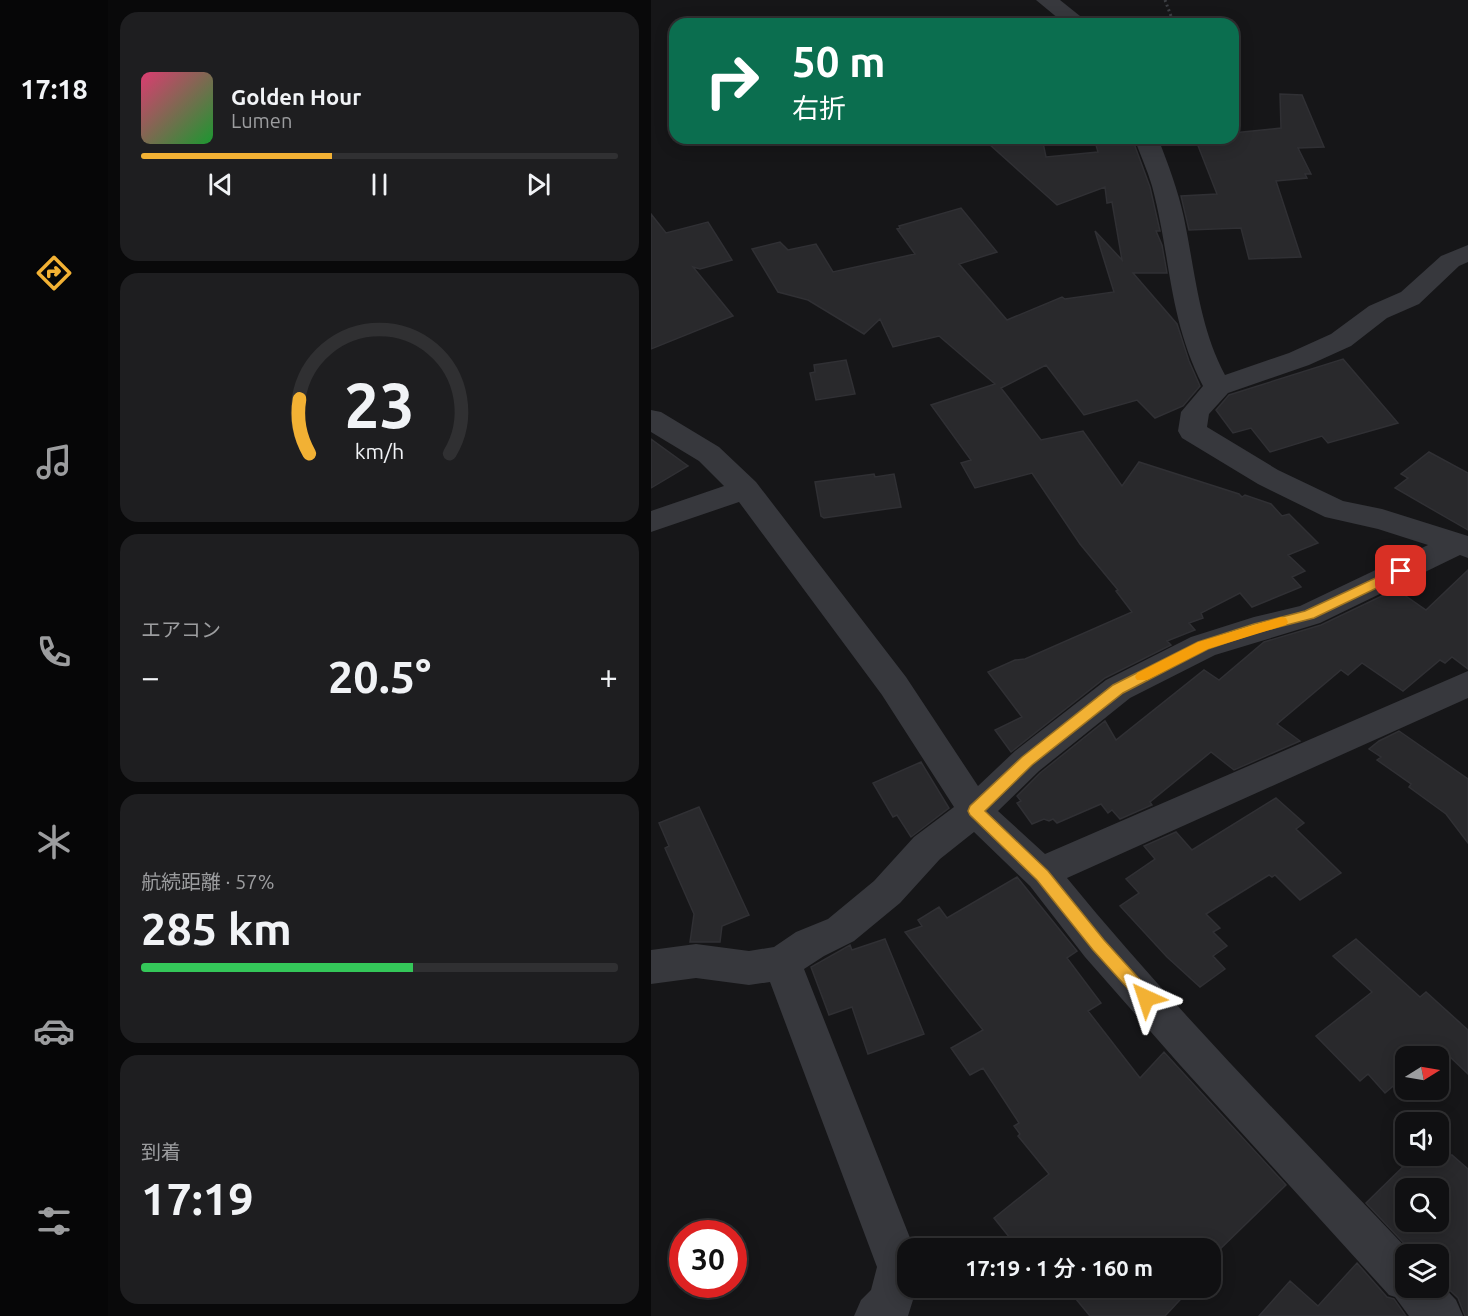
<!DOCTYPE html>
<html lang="ja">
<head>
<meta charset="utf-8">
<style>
  :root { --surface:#101012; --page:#1e1e20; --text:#f1f3f6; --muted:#9c9d9f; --line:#303032; --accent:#f2b134 }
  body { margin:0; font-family:Ubuntu,"Noto Sans JP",sans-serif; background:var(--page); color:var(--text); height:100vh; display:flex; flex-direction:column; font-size:22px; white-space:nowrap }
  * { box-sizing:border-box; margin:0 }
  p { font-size:20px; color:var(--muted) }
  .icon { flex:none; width:33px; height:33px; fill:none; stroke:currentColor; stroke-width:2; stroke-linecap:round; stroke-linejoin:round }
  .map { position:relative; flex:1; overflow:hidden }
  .drawer { display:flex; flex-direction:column; gap:12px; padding:12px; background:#09090a; width:543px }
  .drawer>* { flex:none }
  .top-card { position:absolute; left:18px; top:18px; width:570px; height:126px; border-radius:18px; box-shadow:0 3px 15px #0003,0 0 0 2px var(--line); background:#0b6e4f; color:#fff; overflow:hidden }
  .needle { width:39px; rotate:79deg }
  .controls { position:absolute; left:744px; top:1046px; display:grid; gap:12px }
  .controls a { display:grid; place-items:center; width:54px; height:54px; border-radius:12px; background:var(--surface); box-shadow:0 3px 15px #0003,0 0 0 2px var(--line); font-size:30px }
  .speed { position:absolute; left:18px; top:1220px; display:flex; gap:12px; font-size:30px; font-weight:700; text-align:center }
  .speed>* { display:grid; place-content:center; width:78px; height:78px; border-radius:50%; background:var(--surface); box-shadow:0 3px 15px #0003,0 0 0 2px var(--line); line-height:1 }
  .speed .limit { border:9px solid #d22; background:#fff; color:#111 }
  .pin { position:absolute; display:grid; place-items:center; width:51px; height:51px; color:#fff; margin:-26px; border-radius:12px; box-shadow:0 3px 9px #0006 }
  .me { position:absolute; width:66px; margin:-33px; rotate:318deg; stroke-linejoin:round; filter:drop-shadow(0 0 4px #0008) }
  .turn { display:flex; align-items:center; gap:21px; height:126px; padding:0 24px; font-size:27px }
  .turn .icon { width:78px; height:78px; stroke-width:2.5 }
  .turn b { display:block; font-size:42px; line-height:51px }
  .big { font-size:45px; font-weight:600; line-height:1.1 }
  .drawer .tile { flex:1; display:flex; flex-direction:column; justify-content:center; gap:9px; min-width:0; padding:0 21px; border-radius:18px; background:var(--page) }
  .drawer .dial { align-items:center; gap:0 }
  .dial svg { height:156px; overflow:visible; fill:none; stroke:var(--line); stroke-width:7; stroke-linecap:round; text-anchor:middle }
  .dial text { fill:var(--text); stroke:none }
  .song { display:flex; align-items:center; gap:18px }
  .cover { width:72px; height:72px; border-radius:9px; background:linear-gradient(135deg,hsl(340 70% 55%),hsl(130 70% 35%)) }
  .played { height:6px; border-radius:3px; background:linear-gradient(90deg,var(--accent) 40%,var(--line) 40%) }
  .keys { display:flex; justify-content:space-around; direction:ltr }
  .heat { display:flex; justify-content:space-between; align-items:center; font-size:33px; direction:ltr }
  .charge { height:9px; border-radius:4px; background:linear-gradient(90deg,#34c759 57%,var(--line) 0) }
  .trip { position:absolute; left:246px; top:1238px; width:324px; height:60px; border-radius:18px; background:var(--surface); box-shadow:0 3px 15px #0003,0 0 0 2px var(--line); font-weight:600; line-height:60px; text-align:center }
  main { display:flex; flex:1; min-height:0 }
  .tab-bar { display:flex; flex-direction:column; width:108px; justify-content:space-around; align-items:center; background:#060607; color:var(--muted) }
  .tab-bar .icon { width:42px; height:42px }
  .tab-bar .selected { color:var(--accent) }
  .tab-bar b { font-size:27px; color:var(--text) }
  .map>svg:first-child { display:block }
  .building { fill:#29292c; stroke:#303034; stroke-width:1.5; fill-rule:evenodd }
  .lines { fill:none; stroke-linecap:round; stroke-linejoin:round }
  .path { stroke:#3d3f44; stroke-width:3; stroke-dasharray:2 3; stroke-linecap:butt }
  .street { fill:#37383d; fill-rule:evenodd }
  .route { fill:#f2b134; stroke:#9d7322; stroke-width:1.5 }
  .slow { fill:#f59e0b }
</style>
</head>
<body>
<main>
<nav class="tab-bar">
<b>17:18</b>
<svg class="icon selected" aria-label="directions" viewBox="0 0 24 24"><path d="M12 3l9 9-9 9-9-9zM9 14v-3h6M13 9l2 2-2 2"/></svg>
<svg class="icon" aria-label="music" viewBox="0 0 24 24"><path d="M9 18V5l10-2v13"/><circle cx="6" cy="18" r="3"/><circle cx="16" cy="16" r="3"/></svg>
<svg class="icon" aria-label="phone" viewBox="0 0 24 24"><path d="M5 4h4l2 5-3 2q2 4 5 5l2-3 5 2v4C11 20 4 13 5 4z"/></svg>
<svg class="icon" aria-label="climate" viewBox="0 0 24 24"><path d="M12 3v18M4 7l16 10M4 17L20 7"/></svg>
<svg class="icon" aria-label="car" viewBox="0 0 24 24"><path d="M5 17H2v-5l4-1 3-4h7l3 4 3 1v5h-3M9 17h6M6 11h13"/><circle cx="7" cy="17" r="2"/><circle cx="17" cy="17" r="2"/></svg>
<svg class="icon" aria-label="filters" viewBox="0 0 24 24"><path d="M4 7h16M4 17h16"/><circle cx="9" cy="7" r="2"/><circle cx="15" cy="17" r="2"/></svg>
</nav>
<section class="drawer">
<div class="tile">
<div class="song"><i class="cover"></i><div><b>Golden Hour</b><p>Lumen</p></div></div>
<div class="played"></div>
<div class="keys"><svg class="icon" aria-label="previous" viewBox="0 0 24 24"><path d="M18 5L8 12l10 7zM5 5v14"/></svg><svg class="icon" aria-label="pause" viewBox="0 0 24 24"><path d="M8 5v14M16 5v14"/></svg><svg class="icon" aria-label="next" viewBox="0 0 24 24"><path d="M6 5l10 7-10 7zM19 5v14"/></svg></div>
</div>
<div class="tile dial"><svg viewBox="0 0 100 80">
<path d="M14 69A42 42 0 1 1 86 69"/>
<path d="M14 69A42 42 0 0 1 9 41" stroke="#f2b134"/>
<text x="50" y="56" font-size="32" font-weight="700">23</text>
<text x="50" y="72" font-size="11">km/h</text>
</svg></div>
<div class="tile"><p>エアコン</p>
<div class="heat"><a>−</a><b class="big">20.5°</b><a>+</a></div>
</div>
<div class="tile"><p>航続距離 · 57%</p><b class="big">285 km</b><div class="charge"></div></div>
<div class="tile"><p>到着</p><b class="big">17:19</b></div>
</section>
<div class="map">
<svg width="817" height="1316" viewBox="0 0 817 1316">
  <rect width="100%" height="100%" fill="#161618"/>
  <path class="building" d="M629,94L651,95L673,147L647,148L660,174H654L656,178L625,181L650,257L598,259L590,228L538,230L530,196L566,194L544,138H582V133L630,128Z
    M371,138H391L395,157L447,152L443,138H481L499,187L509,231H505L511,245L516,273H482L526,324L538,361L549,386L532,406L504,418L486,400L433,415L395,365L350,388L390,440L432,431L471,486L488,462L588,494L591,497L594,495L620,504L631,516L638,514L667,543L637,555L654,571L641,577L650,587L601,607L589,593L550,613L552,618L538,623L544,630L516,641L520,645L454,678L360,752L344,730L371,717L337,672L364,660L374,659L481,612L465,591L467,590L429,544L381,473L324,488L310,463L320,460L280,405L344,384L288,336L242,347L229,319L213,334L157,300L127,292L101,249L129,242L137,250L165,244L182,272L264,254L246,229L249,228L248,226L310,208L346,252L308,264L356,320L411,297L414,299L463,292L444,231L471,260L461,202L456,203L454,187L406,205L338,144Z
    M0,214L15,233L57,222L81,260L49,269L42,267L82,316L0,349Z
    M692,359L747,423L677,443L671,436L619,452L600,428L582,433L565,410L578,395Z
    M195,360L204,394L165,400L159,373L164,372L163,365Z
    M0,439L37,466L0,488Z
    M778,452L817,473V530L744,488L757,478L750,474Z
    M223,474L224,477L243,474L250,507L173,518L170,516L164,482Z
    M817,570V669L801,657L794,663L789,660L752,691L711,663L697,675L690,670L626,724L649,741L583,770L560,752L499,802L501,805L469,819L461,810L457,813L450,804L406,823L402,819L398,821L393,819L381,824L366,803L370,801L366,796L389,773L454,721L465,740L553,670L568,680L613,642L670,625L739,592L741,593L746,590L775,610Z
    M748,731L817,779V843L795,814L758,787L760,784L726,760L730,757L718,749L728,741Z
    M270,762L298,808L260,837L246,815L242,817L222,783Z
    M625,798L653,823L645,829L690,873L649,900L624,875L621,877L618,875L555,914L569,928L562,932L576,946L562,956L574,969L549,987L516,957L469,906L488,893L475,879L504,859L493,846L525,832L541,850Z
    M48,807L98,915L71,926L69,942H39L43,914L14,848L18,846L8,823Z
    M366,877L426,951L416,958L450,1003L437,1011L489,1078L513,1052L635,1185L563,1255L567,1259L560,1268V1248H367L343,1218L398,1174L367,1136L369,1134L363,1126L368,1123L332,1068L319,1075L300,1048L332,1030L254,932L271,926L267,920L288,907L296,918Z
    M234,939L273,1034L217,1054L201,1007L178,1015L160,967L199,945L201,950Z
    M705,939L769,997L775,992L817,1030V1074L798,1056H788V1049L779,1056H754V1076L734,1093L717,1074L709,1081L665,1036L721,992L682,956Z
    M764,1155H801L817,1169V1316H814L807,1298L788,1280V1254H763L715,1203ZM754,1188H788V1221H754Z
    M706,1263L736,1297L743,1299L755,1316H608L639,1281L667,1306Z
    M415,1287H541L514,1316H439Z"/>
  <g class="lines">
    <path class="path" d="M514,0L523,24"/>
    <path class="street" d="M385,0H409L439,24H414Z
      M483,138H507C517,164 527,190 533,218C544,271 548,326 574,375L638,353L680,334L718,306L750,292L790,256L817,245V262L808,266L768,304L736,318L700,346L658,365L577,393L558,414L556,427L627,470L692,501L731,509L817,536V558L809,555L669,623L564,655L479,698L388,771L347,811L394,854L817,671V698L416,878C524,1010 644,1131 761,1254H754V1287H788V1282L805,1300L812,1316H758L744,1297L738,1295L529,1065L434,957L379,886L323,832L289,859L249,903L203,941L173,956L153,969L263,1248H256V1287H266L257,1316H203L210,1300L220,1290L226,1267L119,982L98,985L45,978L0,984V950L45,944L98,951L123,947L145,932L177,919L223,881L263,837L303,807L231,695L88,502L0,532V511L73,486L48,461L0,432V410L10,412L68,447L105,482L255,677L327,786L364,751L455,680L540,637L603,617L649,606L777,545L727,529L674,517L607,484L531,438L527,431L530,412L552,386C517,317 520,257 501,186C496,169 489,154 483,138Z"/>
  </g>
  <path class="route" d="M750,566L757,571L755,574L663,618L604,633L557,649L472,693L381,765L334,811L397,871L453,940L501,993L504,998L501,1003L495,1005L490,1003L442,950L386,880L319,815L317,811L319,806L371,757L462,685L547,642L603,624L654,611Z"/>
  <path class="slow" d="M630,617L635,618L637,622L635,625L557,649L496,680H486L484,677L486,673L547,642Z"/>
</svg>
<div class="controls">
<a><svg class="needle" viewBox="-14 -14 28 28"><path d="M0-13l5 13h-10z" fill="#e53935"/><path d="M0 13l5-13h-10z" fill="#9c9d9f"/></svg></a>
<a><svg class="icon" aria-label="sound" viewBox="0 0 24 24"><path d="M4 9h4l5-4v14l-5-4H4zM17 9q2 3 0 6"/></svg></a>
<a><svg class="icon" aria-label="search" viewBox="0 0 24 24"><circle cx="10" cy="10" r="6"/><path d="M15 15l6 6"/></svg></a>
<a><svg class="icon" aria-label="layers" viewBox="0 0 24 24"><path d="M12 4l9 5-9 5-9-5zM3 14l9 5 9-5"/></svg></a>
</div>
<div class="speed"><div class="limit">30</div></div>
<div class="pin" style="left:750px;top:571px;background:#d93025"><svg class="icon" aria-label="arrive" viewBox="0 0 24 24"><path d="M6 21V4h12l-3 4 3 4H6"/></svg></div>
<svg class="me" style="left:495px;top:998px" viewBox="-20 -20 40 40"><path d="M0-17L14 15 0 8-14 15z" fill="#f2b134" stroke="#fff" stroke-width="4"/></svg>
<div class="trip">17:19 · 1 分 · 160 m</div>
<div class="top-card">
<div class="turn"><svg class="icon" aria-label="right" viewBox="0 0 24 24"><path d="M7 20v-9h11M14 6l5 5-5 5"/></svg><div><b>50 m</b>右折</div></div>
</div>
</div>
</main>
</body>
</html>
